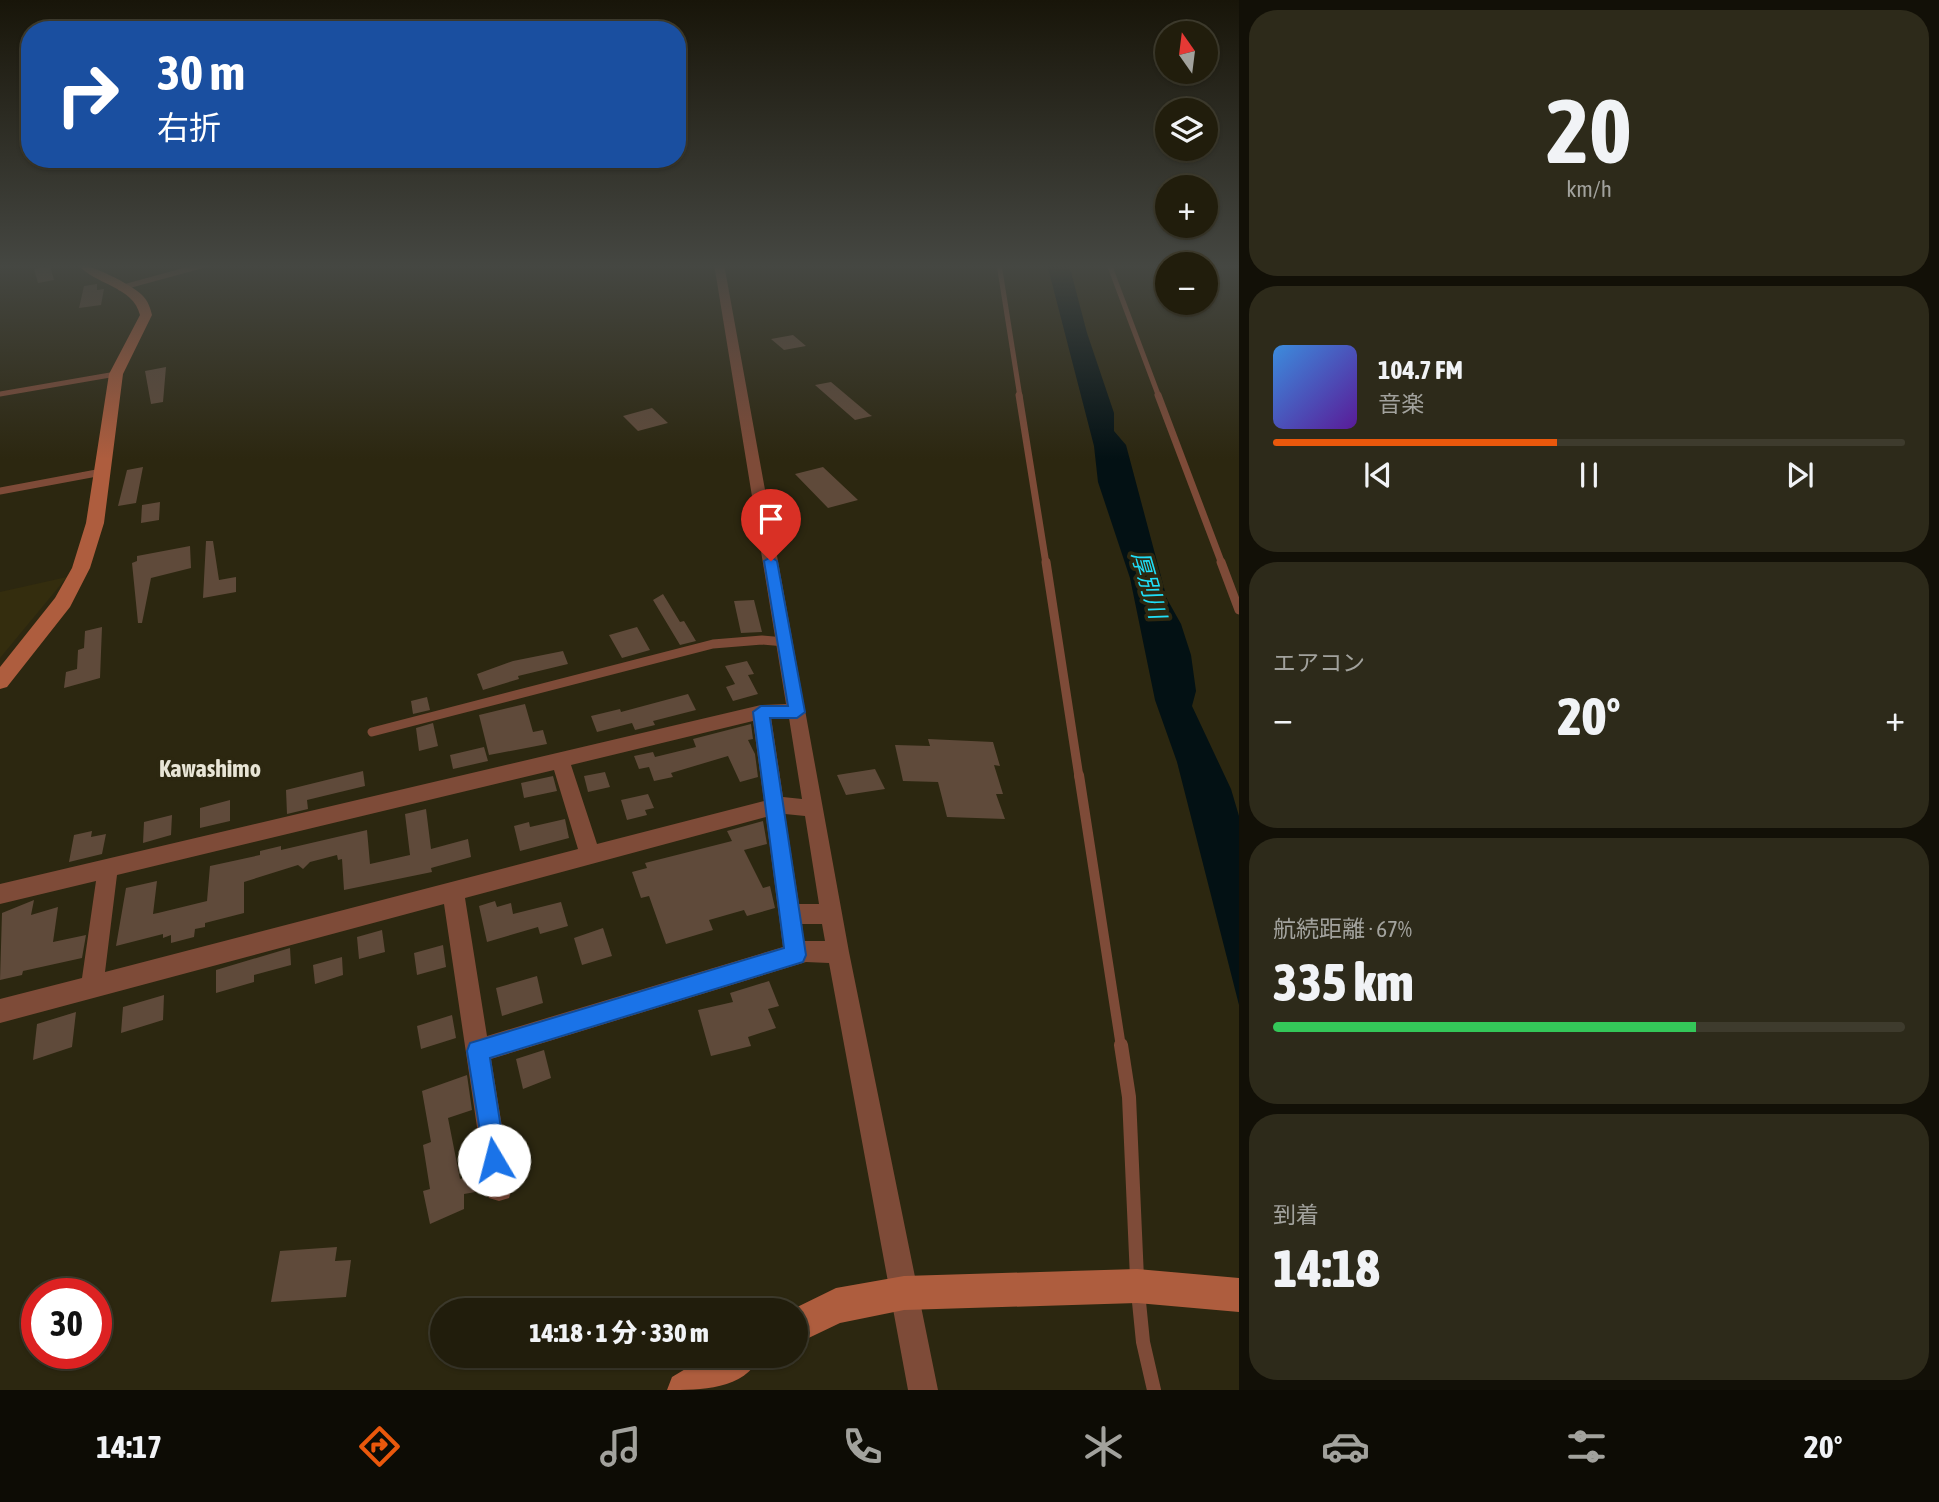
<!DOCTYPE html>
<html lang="ja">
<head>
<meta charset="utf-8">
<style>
  :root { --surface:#211d0c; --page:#2d2a1a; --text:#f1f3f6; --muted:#a2a29d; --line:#3e3b2d; --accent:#ea580c }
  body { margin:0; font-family:"Asap Condensed","Noto Sans JP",sans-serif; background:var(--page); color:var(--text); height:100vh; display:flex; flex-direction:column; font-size:26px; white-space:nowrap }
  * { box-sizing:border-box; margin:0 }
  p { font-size:23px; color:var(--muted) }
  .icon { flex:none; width:38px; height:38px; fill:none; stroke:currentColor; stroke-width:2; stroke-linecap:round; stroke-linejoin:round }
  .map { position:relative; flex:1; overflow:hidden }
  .side { display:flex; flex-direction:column; gap:10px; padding:10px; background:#121007; width:700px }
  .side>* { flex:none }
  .top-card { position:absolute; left:21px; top:21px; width:665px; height:147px; border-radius:28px; box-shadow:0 2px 5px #0004,0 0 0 2px var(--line); background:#1a4fa0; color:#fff; overflow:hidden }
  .needle { width:46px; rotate:346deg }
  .controls { position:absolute; left:1155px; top:21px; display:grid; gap:14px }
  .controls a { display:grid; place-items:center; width:63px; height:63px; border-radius:50%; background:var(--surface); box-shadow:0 2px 5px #0004,0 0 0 2px var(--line); font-size:35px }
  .speed { position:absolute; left:21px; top:1278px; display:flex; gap:14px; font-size:35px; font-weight:700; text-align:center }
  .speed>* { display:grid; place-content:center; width:91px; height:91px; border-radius:50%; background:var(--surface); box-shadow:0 2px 5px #0004,0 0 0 2px var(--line); line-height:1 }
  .speed .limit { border:10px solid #d22; background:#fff; color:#111 }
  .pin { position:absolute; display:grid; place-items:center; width:60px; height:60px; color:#fff; margin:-72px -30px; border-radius:50% 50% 50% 0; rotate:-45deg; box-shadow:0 0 7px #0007 }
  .pin .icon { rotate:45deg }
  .me { position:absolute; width:77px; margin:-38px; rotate:352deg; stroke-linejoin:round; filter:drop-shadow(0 0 5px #0008) }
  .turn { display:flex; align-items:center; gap:24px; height:147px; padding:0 21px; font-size:32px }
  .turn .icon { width:91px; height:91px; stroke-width:2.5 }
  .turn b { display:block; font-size:49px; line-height:60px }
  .big { font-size:52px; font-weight:800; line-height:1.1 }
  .side .widget { flex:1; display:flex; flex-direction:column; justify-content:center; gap:10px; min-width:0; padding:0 24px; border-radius:28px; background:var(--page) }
  .side .dial { align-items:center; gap:0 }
  .dial b { font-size:91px; line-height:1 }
  .song { display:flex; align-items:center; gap:21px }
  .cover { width:84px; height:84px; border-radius:10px; background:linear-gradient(135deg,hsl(210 70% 55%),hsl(270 70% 35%)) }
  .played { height:7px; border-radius:4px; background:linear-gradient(90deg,var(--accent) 45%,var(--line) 45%) }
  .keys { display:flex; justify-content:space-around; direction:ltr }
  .heat { display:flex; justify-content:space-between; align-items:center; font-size:38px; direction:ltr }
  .charge { height:10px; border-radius:5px; background:linear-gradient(90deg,#34c759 67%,var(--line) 0) }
  .trip { position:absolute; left:430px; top:1298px; width:378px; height:70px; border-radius:35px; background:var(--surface); box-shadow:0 2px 5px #0004,0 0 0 2px var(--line); font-weight:800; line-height:70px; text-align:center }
  .menu { display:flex; height:112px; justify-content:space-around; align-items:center; background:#0d0c05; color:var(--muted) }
  .menu .icon { width:49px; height:49px }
  .menu .on { color:var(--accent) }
  .menu b { font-size:32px; color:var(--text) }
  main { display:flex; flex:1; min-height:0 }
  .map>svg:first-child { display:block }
  .built { fill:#342d0e }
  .water { fill:#031114 }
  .building { fill:#5f4a3a }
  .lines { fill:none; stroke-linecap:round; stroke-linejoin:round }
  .lane-far4 { stroke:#7e4b38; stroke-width:5 }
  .lane-far3 { stroke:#7e4b38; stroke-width:7 }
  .lane-far2 { stroke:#7e4b38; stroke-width:9 }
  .lane-far1 { stroke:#7e4b38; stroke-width:10 }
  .lane { stroke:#7e4b38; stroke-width:14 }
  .street { fill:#7e4b38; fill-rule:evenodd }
  .secondary { fill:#ae5d3e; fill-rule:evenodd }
  .route { fill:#1a73e8; stroke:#114b97; stroke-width:2 }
  .labels { text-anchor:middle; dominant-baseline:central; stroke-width:7; stroke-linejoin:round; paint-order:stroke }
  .water-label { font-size:23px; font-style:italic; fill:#20def7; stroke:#2c2710 }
  .quarter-label { font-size:24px; font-weight:bold; fill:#e8e5d6; stroke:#2c2710 }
</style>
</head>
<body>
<main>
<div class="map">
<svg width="1239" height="1390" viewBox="0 0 1239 1390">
  <rect width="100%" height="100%" fill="#2c2710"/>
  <path class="built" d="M67,577L0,658V592Z"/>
  <path class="water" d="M1047,264H1067L1071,272L1087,333L1114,413V431L1126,445L1167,599L1181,624L1191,655L1196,691L1192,706L1231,789L1239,816V1005L1177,762L1155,700L1130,578L1098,482L1094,446Z"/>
  <path class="building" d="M50,266L54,280L38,283L34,269Z
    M97,284V290L104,289L101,305L79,308L84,286Z
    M793,335L806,346L784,350L771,339Z
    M166,367L163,402L151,404L145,371Z
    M831,382L869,414L872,416L855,420L815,385Z
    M652,408L668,423L638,431L623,416Z
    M143,467L136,503L118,506L127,470Z
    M823,467L858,500L828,508L795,474Z
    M160,502L159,520L141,523L142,505Z
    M206,541H213L219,580L236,577V592L203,598Z
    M190,546L191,568L151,578L142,623H138L132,563L137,561V556Z
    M663,594L680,622L684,621L696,641L680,645L653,600Z
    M754,600L762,632L741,633L734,601Z
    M102,627L100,678L64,688L66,672L77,669L78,650L84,648L85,631Z
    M637,627L650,650L622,658L609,635Z
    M563,651L568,664L518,676L519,679L483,690L477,674L513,661Z
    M747,661L754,674L748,675L758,694L733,701L726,687L735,684L725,666Z
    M688,694L696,710L653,721L655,725L635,730L632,723L597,732L591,716L620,709L621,712Z
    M427,697L430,710L413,714L411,701Z
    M525,704L533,732L543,730L547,744L489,755L479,715Z
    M433,723L438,746L419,751L416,728Z
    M751,724L753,739L748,740L755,754L758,777L740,782L728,756L671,773L673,777L654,781L649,767L639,769L634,756L653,752L655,757L696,747L693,739Z
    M928,739L993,742L1000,766L994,765L1003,794H996L1005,819L947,817L938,782L903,781L895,745L930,746Z
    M484,747L488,761L453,769L450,755Z
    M875,769L885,789L846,795L837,775Z
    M363,771L365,786L307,800L308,809L287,814L286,790Z
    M605,772L610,787L588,792L584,776Z
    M553,776L557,791L524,798L521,783Z
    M648,794L654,808L645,810L647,815L627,820L621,800Z
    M230,800V821L200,828V808Z
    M426,809L431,849L468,839L471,857L431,868L432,872L344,890L342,859L338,860L337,855L310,862L303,869L298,865L244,882V913L205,923V927L195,929L194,937L171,943V935L163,938V934L116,946L126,888L157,881L153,914L158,913L207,901L210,866L260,855V851L281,846V850L367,830L370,864L410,855L405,814Z
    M172,815L171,835L143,843L144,822Z
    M565,819L569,838L520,851L514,826L529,822L530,827Z
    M763,821L767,844L744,850L763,888L770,886L775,908L747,916L744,910L709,920L713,930L666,944L649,896L641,898L632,872L647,868L645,863L732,841L727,831Z
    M92,831L91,837L106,834L102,854L69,862L74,835Z
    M34,900L31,915L58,907L53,942L86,935L82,958L23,971L22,975L0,980L2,913Z
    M495,901L497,907L511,903L513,914L561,902L568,926L540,934L538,927L487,942L479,906Z
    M603,928L612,956L582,965L574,938Z
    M382,930L385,952L359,959L357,937Z
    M443,945L446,967L417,975L414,953Z
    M290,948L291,965L254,975V982L216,993V970Z
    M342,957L343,975L315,984L313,965Z
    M537,976L543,1003L502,1016L496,988Z
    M769,981L779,1006L768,1009L776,1028L748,1037L751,1046L711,1056L698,1010L733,1002L730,993Z
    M164,995L163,1020L121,1033L123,1007Z
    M76,1012L72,1047L33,1060L37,1024Z
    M452,1015L456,1038L421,1049L417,1026Z
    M544,1050L551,1078L523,1089L516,1059Z
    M467,1075L472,1110L448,1118L460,1179L477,1173L481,1191L464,1194V1209L430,1224L423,1191L430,1189L423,1145L431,1142L422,1091Z
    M337,1247L335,1261L351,1260L346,1297L271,1302L280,1251Z"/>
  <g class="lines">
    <path class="lane-far4" d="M999,264L1020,397
      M1109,264L1159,397
      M120,288L208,264
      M0,394L116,374"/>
    <path class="lane-far3" d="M1019,395L1046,564
      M1158,395L1222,564
      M0,491L102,472"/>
    <path class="lane-far2" d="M1046,562L1079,777
      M1221,562L1239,610
      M372,732L713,644L762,640L785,642"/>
    <path class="lane-far1" d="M1079,775L1121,1047"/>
    <path class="lane" d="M1121,1045L1129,1097L1137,1278
      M1138,1292L1143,1342L1154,1390"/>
    <path class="street" d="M714,264H724L849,952L938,1390H908L829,963L806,962L491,1059L512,1188L509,1198L499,1201L489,1198L486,1188L444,904L0,1023V999L82,978L96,881L0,904V884L761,705L786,704ZM771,717L789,718L802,799L783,797ZM753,721L764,801L597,844L571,765ZM554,770L578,849L105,972L117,875ZM785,814L805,816L819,904H799ZM766,817L783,947L487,1036L465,898ZM802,924H822L825,941H804Z"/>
    <path class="secondary" d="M77,264C90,264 131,284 142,295C148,301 150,307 152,315L123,374L104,523L90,568L70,607L7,687L0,689V667L55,598L72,568L86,523L109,374L140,315C133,286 95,285 77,264Z
      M1137,1269L1239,1278V1312L1137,1303L904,1310L840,1323L796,1344V1311H789L836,1288L904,1276Z
      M707,1356H760C745,1390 700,1390 667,1390L672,1377Z"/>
  </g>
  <linearGradient id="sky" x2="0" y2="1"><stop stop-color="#181509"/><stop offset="0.58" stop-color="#454742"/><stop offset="1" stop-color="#454742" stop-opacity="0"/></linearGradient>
  <rect width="1239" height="459" fill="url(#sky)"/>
  <path class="route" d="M771,557L777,561L805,712L797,718H770L806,955L803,962L490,1058L506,1160L503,1169L494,1172L486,1169L467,1051L470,1043L784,948L753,712L761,706H788L764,561Z"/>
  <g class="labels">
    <g class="water-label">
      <text transform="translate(1149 585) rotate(74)">厚別川</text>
    </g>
    <g class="quarter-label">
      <text x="210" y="768">Kawashimo</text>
    </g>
  </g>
</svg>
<div class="controls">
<a><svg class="needle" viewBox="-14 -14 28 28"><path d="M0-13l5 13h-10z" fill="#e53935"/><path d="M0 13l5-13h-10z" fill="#a2a29d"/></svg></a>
<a><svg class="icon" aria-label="layers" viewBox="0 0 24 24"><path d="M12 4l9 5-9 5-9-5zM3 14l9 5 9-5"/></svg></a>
<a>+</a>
<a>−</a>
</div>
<div class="speed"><div class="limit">30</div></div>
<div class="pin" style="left:771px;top:561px;background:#d93025"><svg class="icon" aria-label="arrive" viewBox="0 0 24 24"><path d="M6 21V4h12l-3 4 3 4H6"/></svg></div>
<svg class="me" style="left:494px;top:1160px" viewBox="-20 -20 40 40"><circle r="19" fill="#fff"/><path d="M0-13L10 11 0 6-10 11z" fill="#1a73e8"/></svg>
<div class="trip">14:18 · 1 分 · 330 m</div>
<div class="top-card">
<div class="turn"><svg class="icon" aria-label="right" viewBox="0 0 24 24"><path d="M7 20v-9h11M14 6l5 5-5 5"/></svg><div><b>30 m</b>右折</div></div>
</div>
</div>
<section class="side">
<div class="widget dial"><b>20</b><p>km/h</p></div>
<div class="widget">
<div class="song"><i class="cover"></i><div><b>104.7 FM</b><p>音楽</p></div></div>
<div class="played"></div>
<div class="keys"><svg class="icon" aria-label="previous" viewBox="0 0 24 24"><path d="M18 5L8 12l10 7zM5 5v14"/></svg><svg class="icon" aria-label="pause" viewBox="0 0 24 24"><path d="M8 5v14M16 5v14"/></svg><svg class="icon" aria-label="next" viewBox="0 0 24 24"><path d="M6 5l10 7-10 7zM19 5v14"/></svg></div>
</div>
<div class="widget"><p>エアコン</p>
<div class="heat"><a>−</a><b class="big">20°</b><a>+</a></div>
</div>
<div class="widget"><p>航続距離 · 67%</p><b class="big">335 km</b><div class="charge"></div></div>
<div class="widget"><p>到着</p><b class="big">14:18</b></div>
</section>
</main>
<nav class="menu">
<b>14:17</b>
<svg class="icon on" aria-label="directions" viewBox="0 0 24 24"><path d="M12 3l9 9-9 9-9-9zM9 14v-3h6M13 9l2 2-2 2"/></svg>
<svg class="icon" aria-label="music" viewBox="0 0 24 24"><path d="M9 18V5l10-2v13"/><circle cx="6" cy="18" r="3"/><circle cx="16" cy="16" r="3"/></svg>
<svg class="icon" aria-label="phone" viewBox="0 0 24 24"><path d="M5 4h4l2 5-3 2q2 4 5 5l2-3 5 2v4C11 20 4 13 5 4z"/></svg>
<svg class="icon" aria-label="climate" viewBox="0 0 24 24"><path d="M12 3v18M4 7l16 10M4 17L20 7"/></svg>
<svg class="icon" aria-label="car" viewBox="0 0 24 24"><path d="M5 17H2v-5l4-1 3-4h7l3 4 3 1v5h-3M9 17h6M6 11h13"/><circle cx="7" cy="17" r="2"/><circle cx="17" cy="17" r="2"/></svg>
<svg class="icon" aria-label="filters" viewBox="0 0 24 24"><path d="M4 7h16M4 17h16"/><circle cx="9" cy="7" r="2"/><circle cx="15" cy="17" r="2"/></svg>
<b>20°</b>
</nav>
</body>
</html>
